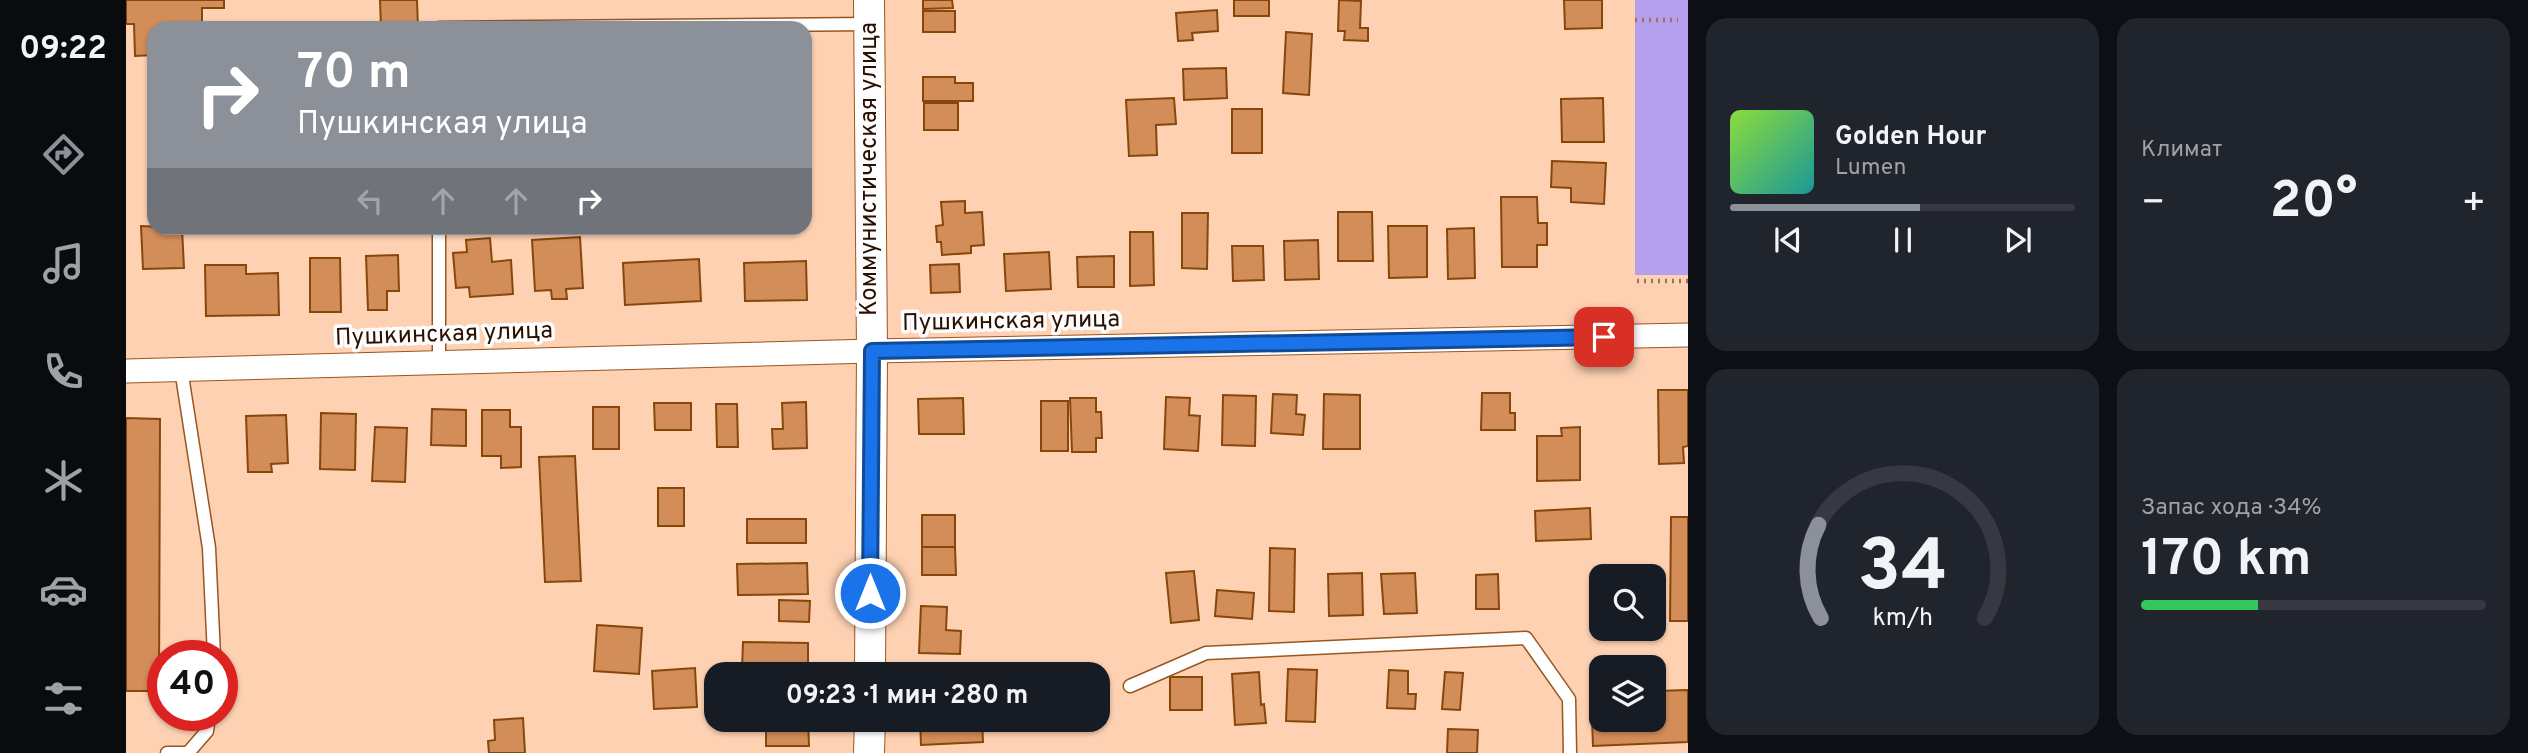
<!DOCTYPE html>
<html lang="ru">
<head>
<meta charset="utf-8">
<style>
  :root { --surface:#171b24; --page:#20242c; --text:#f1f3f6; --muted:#9ea1a6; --line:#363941; --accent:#8c9099 }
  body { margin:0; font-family:Overpass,sans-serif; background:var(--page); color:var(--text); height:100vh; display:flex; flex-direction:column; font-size:26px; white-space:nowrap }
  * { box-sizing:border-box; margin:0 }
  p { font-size:23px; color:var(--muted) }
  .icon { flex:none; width:38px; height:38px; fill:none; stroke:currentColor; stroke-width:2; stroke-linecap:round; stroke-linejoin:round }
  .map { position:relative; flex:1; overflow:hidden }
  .sheet { display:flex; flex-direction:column; gap:18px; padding:18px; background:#0d0f14; width:840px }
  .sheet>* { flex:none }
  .guide { position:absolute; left:21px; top:21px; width:665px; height:214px; border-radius:21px; box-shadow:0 2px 5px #0004; background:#8c9099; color:#fff; overflow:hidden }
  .controls { position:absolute; left:1463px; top:564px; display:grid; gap:14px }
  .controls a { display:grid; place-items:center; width:77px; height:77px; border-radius:14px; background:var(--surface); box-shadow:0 2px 5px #0004; font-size:35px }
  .speed { position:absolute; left:21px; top:640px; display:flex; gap:14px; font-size:35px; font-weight:700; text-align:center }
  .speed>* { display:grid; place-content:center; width:91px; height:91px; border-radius:50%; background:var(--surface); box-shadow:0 2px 5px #0004; line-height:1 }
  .speed .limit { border:10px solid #d22; background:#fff; color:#111 }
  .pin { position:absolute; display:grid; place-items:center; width:60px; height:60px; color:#fff; margin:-30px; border-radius:14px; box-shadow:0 4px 10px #0006 }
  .me { position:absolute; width:77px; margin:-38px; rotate:0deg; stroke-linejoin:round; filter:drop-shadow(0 0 5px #0008) }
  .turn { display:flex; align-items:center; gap:24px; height:147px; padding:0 35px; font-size:32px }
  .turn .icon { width:91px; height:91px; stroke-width:2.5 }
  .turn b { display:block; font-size:49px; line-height:60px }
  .lanes { display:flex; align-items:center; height:66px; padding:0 35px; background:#0003; justify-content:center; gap:35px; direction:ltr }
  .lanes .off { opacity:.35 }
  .big { font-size:52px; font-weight:700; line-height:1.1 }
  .sheet .widget { flex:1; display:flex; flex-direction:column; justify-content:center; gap:10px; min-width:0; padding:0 24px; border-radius:21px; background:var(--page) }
  .sheet .dial { align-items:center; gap:0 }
  .dial svg { height:182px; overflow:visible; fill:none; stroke:var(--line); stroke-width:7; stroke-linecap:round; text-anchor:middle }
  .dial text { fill:var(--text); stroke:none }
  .song { display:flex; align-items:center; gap:21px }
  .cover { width:84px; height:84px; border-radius:10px; background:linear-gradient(135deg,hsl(90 70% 55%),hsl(180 70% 35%)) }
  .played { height:7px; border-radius:4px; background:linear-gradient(90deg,var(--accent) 55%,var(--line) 55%) }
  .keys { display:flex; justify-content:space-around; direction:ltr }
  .heat { display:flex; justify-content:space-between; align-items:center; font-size:38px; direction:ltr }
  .charge { height:10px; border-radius:5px; background:linear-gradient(90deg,#34c759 34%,var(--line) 0) }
  .sheet .tiles { flex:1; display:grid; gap:18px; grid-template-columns:repeat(2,1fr) }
  .trip { position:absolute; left:578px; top:662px; width:406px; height:70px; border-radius:21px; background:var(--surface); box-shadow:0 2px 5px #0004; font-weight:700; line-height:70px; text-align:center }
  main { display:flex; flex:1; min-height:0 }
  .tab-bar { display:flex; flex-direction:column; width:126px; justify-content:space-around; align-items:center; background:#090b0e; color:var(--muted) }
  .tab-bar .icon { width:49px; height:49px }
  .tab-bar .selected { color:var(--accent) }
  .tab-bar b { font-size:32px; color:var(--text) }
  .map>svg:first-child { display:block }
  .green { fill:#b49fed }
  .building { fill:#d38d59; stroke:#87470a; stroke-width:2 }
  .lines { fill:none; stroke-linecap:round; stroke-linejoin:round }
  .service-casing { stroke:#985620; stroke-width:15 }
  .minor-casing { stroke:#985620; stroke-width:25 }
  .tertiary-casing { stroke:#985620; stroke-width:32 }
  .path { stroke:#98745c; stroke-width:4.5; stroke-dasharray:2 5; stroke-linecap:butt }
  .service { stroke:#fff; stroke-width:12 }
  .minor { stroke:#fff; stroke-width:23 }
  .tertiary { stroke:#fff; stroke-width:30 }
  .route-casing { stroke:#114b97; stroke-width:18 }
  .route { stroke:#1a73e8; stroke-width:12 }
  .labels { text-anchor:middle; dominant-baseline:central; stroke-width:7; stroke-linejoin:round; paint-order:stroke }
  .street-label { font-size:24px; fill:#2a1000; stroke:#fdfdfd }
</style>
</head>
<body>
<main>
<nav class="tab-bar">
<b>09:22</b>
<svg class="icon selected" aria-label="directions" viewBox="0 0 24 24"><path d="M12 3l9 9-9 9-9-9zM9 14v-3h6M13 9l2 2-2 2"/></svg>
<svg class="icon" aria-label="music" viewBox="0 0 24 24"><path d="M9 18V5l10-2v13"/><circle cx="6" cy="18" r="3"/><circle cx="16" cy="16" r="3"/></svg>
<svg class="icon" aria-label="phone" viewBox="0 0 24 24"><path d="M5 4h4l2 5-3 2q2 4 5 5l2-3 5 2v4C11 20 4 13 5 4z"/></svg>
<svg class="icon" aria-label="climate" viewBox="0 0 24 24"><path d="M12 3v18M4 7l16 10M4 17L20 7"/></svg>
<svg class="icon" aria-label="car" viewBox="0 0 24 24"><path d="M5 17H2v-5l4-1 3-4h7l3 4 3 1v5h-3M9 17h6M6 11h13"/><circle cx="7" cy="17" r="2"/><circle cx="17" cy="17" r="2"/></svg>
<svg class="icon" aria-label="filters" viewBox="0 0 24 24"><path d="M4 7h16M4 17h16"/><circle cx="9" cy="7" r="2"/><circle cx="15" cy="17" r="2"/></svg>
</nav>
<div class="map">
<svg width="1562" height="753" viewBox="0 0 1562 753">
  <rect width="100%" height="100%" fill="#fed1b2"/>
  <path class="green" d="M1509,0H1562V275H1509Z"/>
  <path class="building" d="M0,0H98V8H76V28H28V55L9,56L8,24H0Z
    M254,0H291L292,28H255Z
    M797,0H826L827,8L797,9Z
    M1108,0H1143V16H1108Z
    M1213,0L1235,1L1234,28H1242V41L1218,40L1219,31H1212Z
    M1438,0H1476V28L1439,29Z
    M1091,10L1092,31L1066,33L1067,40L1052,41L1050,13Z
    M797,11H829V32H797Z
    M1160,32L1186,34L1183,95L1157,93Z
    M1100,68L1101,98L1058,100L1057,69Z
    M797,77H829V83H847V101H797Z
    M1048,98L1050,124L1030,125L1031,155L1003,156L1000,100Z
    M1477,98L1478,142H1436L1435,99Z
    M798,103H832V130H798Z
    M1106,109H1136V153H1106Z
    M1426,161L1480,163L1478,204L1445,202V188L1425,187Z
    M1375,197H1411L1412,223H1421V245H1411V267H1376Z
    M839,201V213L856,212L858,245L845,246V253L816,255L815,242H811L810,226L817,225L815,202Z
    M1212,212H1246L1247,261H1212Z
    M1056,213H1082L1081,269L1056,268Z
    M15,226L56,228L58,268L17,269Z
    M1262,226H1301V277L1263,278Z
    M1348,228L1349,278L1322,279L1321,229Z
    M1004,232H1027L1028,285L1004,286Z
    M454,237L457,288L440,289L441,299H426L425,290L409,291L406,240Z
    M364,238L366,262L385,260L387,294L344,297L343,287L330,288L327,253L341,252L340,240Z
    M1192,240L1193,279L1159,280L1158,241Z
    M1106,246H1137L1138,280L1107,281Z
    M923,252L925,289L880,291L878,254Z
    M272,255L273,291H261V310H242L240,256Z
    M988,256V287H952L951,257Z
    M184,258H214L215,312H184Z
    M573,259L575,301L499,305L497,263Z
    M680,261L681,300L619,301L618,263Z
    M833,264L834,292L805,293L804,265Z
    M79,265H120V274L152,273L153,315L80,316Z
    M1532,390H1562V446L1557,447L1558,463L1533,464Z
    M1356,393H1384V413H1389V430H1355Z
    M1147,394L1171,395L1170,414L1179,415L1177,435L1145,433Z
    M1198,394L1234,395V449H1197Z
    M1097,395L1130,396L1129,446L1096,445Z
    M1040,397L1064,398L1063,415L1074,416L1072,451L1038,449Z
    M837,398L838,434H793L792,399Z
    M944,398H970V412H975L976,438H970V452H946Z
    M915,401H942V451H915Z
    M680,402L681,448L647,449L646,429H657L656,403Z
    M528,403H565V430H529Z
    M590,404H611L612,447H591Z
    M467,407H493V449H467Z
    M306,409L340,410V446L305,445Z
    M356,410H384V427H395V467L375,468V456H356Z
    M195,413L230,414L229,470L194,469Z
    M160,415L162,463L145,464L146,472H122L120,416Z
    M0,418L34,419L33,691H0Z
    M249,427L281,428L279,482L246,481Z
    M1454,427V480L1411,481V436H1436L1435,428Z
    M449,456L455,581L419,582L413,457Z
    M532,488H558V526H532Z
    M1464,508L1465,539L1410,541L1409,511Z
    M796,515H829V547H796Z
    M1545,517H1562V621H1544Z
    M621,519H680V543H621Z
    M796,547H829L830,575H796Z
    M1144,548L1169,549L1168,612L1143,611Z
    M681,563L682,594L612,595L611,564Z
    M1068,571L1073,620L1045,623L1040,573Z
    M1236,573L1237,615L1203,616L1202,574Z
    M1289,573L1291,613L1258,614L1255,574Z
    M1372,574L1373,609H1350V575Z
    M1091,590L1128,593L1126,619L1089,616Z
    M653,600L684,601L683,622L653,621Z
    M795,606L821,607L820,630L835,631L834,654L793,653Z
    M471,625L516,628L513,674L468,671Z
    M617,642L682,643V670L616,669Z
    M569,668L571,707L528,709L526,671Z
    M895,669L950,670V674H895Z
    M1162,669L1191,670L1189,722L1160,721Z
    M1263,670L1282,671V694H1290L1289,709L1261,708Z
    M1133,672L1135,705L1138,704L1140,723L1109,725L1106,674Z
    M1319,672L1337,673L1334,710L1316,709Z
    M1044,677H1076V710H1044Z
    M1562,690V742L1467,746L1466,719H1528V716H1531L1530,691Z
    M397,718L399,753H363L362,741L369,740L368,720Z
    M640,719H682L683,746H640Z
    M794,719H856L857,742L795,745Z
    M1322,729L1352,730L1351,753H1321Z"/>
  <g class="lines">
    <g class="service-casing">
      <path id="service" d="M313,28L743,24
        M313,228V361
        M55,369L83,548L88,656
        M1004,686L1080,653L1400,638L1443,699L1444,753
        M41,753H62L81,731L83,716"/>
    </g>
    <g class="minor-casing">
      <path id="minor" d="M0,371L746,351L1562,335"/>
    </g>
    <g class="tertiary-casing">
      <path id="tertiary" d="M743,0L746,351L744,674
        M743,753L744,719"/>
    </g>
    <path class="path" d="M1509,20H1552
      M1511,281H1562"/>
    <use href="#service" class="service"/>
    <use href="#minor" class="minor"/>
    <use href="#tertiary" class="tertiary"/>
  </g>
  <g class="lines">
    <g class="route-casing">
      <path id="route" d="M744,593L746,351L1478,337"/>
    </g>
    <use href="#route" class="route"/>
  </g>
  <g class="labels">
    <g class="street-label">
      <text transform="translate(744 169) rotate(-90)">Коммунистическая улица</text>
      <text transform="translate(885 322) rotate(-1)">Пушкинская улица</text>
      <text transform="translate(318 335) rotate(-2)">Пушкинская улица</text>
    </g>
  </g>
</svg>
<div class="controls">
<a><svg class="icon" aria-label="search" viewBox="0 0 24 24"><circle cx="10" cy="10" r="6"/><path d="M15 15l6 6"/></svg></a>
<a><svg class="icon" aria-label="layers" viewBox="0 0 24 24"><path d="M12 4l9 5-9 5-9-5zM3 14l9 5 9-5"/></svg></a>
</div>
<div class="speed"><div class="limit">40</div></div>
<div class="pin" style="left:1478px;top:337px;background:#d93025"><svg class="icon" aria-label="arrive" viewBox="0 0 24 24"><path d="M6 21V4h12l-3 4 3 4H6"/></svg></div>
<svg class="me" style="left:744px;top:593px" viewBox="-20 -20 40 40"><circle r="17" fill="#1a73e8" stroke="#fff" stroke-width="3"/><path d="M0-11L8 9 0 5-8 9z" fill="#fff"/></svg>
<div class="trip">09:23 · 1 мин · 280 m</div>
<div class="guide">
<div class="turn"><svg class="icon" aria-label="right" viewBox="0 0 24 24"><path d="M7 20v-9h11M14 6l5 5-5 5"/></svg><div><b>70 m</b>Пушкинская улица</div></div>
<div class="lanes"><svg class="icon off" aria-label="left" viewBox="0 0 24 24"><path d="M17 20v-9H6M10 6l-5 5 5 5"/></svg><svg class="icon off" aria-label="ahead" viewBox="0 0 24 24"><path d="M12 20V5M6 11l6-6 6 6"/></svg><svg class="icon off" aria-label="ahead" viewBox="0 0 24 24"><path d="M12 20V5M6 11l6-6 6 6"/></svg><svg class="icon" aria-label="right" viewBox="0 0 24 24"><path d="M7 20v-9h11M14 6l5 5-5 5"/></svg></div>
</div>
</div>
<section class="sheet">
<div class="tiles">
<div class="widget">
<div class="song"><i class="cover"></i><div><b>Golden Hour</b><p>Lumen</p></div></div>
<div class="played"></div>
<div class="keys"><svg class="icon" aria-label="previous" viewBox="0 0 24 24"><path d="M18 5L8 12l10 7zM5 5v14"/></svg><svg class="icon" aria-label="pause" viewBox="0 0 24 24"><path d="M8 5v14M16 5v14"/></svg><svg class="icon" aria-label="next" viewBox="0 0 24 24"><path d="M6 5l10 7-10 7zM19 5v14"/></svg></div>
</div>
<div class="widget"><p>Климат</p>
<div class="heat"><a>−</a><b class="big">20°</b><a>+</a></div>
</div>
<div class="widget dial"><svg viewBox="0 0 100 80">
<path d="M14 69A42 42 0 1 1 86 69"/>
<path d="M14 69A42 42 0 0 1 13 28" stroke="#8c9099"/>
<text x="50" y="56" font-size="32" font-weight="700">34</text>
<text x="50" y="72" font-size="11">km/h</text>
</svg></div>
<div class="widget"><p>Запас хода · 34%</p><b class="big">170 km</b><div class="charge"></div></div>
</div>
</section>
</main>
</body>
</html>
